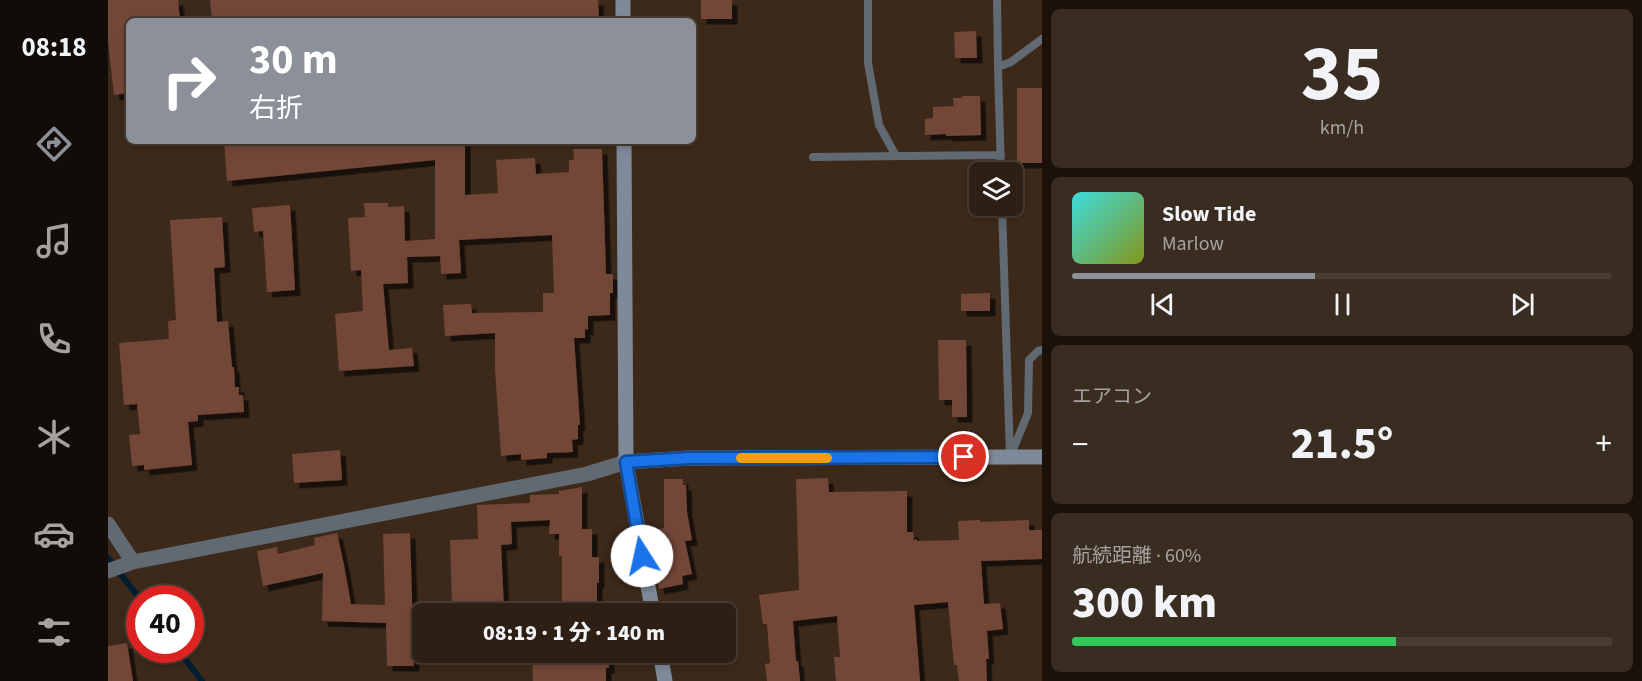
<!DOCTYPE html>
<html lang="ja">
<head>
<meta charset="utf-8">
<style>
  :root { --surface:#2d1f13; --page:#392c21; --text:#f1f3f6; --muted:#a7a2a0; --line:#483d33; --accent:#8c9099 }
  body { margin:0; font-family:"Source Sans 3","Noto Sans JP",sans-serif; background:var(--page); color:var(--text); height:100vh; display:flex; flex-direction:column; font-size:22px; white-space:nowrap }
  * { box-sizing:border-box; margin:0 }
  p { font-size:20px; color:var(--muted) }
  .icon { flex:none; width:33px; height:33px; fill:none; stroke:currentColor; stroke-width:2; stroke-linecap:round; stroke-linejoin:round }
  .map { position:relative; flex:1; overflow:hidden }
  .sheet { display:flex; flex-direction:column; gap:9px; padding:9px; background:#19110a; width:600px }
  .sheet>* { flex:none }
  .top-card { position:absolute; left:18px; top:18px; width:570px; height:126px; border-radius:9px; box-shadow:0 3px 9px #0003,0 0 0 2px var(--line); background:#8c9099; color:#fff; overflow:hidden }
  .buttons { position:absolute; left:861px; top:162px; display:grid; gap:12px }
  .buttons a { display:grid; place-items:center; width:54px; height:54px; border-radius:9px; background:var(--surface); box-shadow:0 3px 9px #0003,0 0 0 2px var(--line); font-size:30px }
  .speed { position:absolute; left:18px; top:585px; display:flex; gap:12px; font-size:30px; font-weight:700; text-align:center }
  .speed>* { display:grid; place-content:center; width:78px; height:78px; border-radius:50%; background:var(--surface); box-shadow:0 3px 9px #0003,0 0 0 2px var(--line); line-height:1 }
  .speed .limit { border:9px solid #d22; background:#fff; color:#111 }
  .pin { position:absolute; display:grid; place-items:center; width:51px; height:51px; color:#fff; margin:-26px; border:3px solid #fff; border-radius:50%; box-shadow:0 2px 6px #0007 }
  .me { position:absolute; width:66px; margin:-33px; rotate:350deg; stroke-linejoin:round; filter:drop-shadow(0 0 4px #0008) }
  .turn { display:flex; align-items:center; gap:21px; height:126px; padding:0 24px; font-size:27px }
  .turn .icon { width:78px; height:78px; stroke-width:2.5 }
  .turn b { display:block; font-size:42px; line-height:51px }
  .big { font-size:45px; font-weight:800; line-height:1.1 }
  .sheet .card { flex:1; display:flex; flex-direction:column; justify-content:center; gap:9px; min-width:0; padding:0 21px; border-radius:9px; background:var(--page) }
  .sheet .dial { align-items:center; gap:0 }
  .dial b { font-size:78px; line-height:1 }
  .song { display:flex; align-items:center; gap:18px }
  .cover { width:72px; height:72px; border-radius:9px; background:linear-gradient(135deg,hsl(180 70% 55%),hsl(70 70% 35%)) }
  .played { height:6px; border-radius:3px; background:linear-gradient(90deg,var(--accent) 45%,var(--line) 45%) }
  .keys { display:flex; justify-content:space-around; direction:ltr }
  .heat { display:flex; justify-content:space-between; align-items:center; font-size:33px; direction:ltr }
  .charge { height:9px; border-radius:4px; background:linear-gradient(90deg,#34c759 60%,var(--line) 0) }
  .trip { position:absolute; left:304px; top:603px; width:324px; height:60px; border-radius:9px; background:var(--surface); box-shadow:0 3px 9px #0003,0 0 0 2px var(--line); font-weight:800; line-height:60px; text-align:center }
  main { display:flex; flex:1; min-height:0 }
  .tabs { display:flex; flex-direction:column; width:108px; justify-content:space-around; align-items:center; background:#120c08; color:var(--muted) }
  .tabs .icon { width:42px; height:42px }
  .tabs .active { color:var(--accent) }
  .tabs b { font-size:27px; color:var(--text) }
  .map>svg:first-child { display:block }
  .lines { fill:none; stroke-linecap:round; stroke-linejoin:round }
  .stream { stroke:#001d31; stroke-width:6 }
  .building { fill:#734639; filter:url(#shadow) }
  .lane { stroke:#616973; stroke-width:8 }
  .street { stroke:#616973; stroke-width:15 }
  .secondary { stroke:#7e8a99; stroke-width:15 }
  .route-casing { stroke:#114b97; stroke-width:15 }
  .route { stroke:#1a73e8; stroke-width:10 }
  .slow { stroke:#f59e0b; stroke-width:10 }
</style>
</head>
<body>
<main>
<nav class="tabs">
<b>08:18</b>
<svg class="icon active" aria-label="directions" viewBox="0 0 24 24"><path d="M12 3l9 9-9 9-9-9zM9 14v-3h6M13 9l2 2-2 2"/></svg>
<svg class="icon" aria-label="music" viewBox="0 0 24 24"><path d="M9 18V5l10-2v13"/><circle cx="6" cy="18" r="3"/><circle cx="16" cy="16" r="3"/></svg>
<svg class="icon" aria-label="phone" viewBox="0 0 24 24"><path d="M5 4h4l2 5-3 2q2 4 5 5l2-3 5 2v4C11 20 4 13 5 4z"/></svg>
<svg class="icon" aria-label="climate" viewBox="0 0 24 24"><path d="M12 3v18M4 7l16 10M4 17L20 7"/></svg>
<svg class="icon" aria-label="car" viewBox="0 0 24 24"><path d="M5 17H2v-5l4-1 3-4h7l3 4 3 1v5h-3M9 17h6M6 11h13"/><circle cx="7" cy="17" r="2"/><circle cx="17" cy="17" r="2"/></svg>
<svg class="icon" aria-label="filters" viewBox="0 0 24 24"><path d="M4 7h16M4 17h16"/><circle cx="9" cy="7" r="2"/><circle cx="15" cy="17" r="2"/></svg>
</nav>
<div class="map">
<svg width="934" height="681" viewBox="0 0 934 681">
  <defs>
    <filter id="shadow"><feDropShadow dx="5.5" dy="5.5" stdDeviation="0" flood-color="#0009"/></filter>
  </defs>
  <rect width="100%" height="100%" fill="#3c2919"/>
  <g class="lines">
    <path class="stream" d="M0,558L32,599
      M70,650L94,681"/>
  </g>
  <path class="building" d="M0,0H70L72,21H21V93L6,95L0,41Z
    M102,0H490L491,21H104Z
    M593,0H624V19H593Z
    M868,31L869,58H847L846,32Z
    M909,88H934V163H909Z
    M854,96H872L873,135L838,136V134L817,135V119L825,118V107L846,106L845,98H854Z
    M116,141H357V195L390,193L388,160L427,158L428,174L461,172V160H466L465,149H494L498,274H505V293H502V315L480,316V330L477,329V338H466L472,425H470V439L464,440L465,452L439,453V458L413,460V454L393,456L387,369V333L337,336L335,305L363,304L364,313L435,312V293H446L444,235L351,240L353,273L333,274L332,256L299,257L300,283L275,284L281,350L304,348L306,366L231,371L227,314L255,311L253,270L243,271L240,218L257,217L256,203H280V207L296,206L297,241L327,239V160L119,181Z
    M182,205L187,290L159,292L155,231L146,232L144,208Z
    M114,217L117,267L106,268L109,322L120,321L124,367H126L127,387H131V395H135L136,412L90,415V421L80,422L84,465L36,470V465L24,466L21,435L32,434L29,404L16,405L11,343L61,339L60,321L68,320L62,220Z
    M882,293V311H853V294Z
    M830,340H858L859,417H844V400H831Z
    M232,450L234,480L186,483L184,454Z
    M720,478L721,492L799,491V532H805L806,540L809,539V541L851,540L850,521L872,520V522L921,520V530H934V559L873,561L876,604L892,603L895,629L879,631L881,659H878L879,681H851L849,665H846L840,602L806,605L812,681H728L726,657H732L729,616L685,621L688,661H690L692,681H659L657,664L662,663L659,624H655L651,595L691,590L688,479Z
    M556,479H575V485H578L579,512L584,540L577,541L584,574L574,576L575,584L551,589L541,531L556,528Z
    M474,487V529H484V557H491V583H489V606H454V556H451V534H441L442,520L403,522L404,544L393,545L396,609L371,610V607H344L342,540L370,539L369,505L422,503V495L451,494V491Z
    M229,533L236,565L243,604L277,605L275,534L302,533L306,666H279L278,623L214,621L215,573L155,586L149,551L169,547L170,554L207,545L206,538Z
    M19,643L25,681H0V646Z
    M424,652H501V668H498V681H425Z"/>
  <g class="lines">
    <path class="lane" d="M760,0V63L771,125L788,156
      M889,0L890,67
      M705,157L893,155
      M893,172L890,67L903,62L934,39
      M894,206L902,457L920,413L921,360L930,351L934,350"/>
    <path class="street" d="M0,524L25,562
      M0,571L25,562L479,474L518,462"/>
    <path class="secondary" d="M515,0V21
      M516,141L518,462L545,614
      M518,462L581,458L934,457
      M552,652L557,681"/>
  </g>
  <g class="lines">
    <g class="route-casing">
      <path id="route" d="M534,556L518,462L581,458L856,457"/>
    </g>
    <use href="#route" class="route"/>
    <path class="slow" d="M633,458H719"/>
  </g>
</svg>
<div class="buttons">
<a><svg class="icon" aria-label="layers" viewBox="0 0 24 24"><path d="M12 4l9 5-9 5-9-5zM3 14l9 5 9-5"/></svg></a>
</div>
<div class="speed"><div class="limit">40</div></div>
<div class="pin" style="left:856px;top:457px;background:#d93025"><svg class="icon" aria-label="arrive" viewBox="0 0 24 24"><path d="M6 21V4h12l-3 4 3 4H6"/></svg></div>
<svg class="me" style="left:534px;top:556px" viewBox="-20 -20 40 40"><circle r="19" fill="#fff"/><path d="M0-13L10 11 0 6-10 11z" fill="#1a73e8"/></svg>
<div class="trip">08:19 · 1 分 · 140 m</div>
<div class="top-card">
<div class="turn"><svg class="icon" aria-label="right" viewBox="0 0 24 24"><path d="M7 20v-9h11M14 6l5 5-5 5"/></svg><div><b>30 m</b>右折</div></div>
</div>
</div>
<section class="sheet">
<div class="card dial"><b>35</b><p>km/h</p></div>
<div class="card">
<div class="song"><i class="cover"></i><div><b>Slow Tide</b><p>Marlow</p></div></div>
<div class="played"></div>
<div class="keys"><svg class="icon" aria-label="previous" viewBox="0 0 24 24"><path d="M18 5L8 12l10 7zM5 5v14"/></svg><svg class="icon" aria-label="pause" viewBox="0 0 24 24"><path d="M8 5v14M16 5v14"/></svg><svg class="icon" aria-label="next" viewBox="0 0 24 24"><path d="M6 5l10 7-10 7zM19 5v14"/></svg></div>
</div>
<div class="card"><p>エアコン</p>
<div class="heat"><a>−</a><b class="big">21.5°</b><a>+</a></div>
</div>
<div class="card"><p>航続距離 · 60%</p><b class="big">300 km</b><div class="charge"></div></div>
</section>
</main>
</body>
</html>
